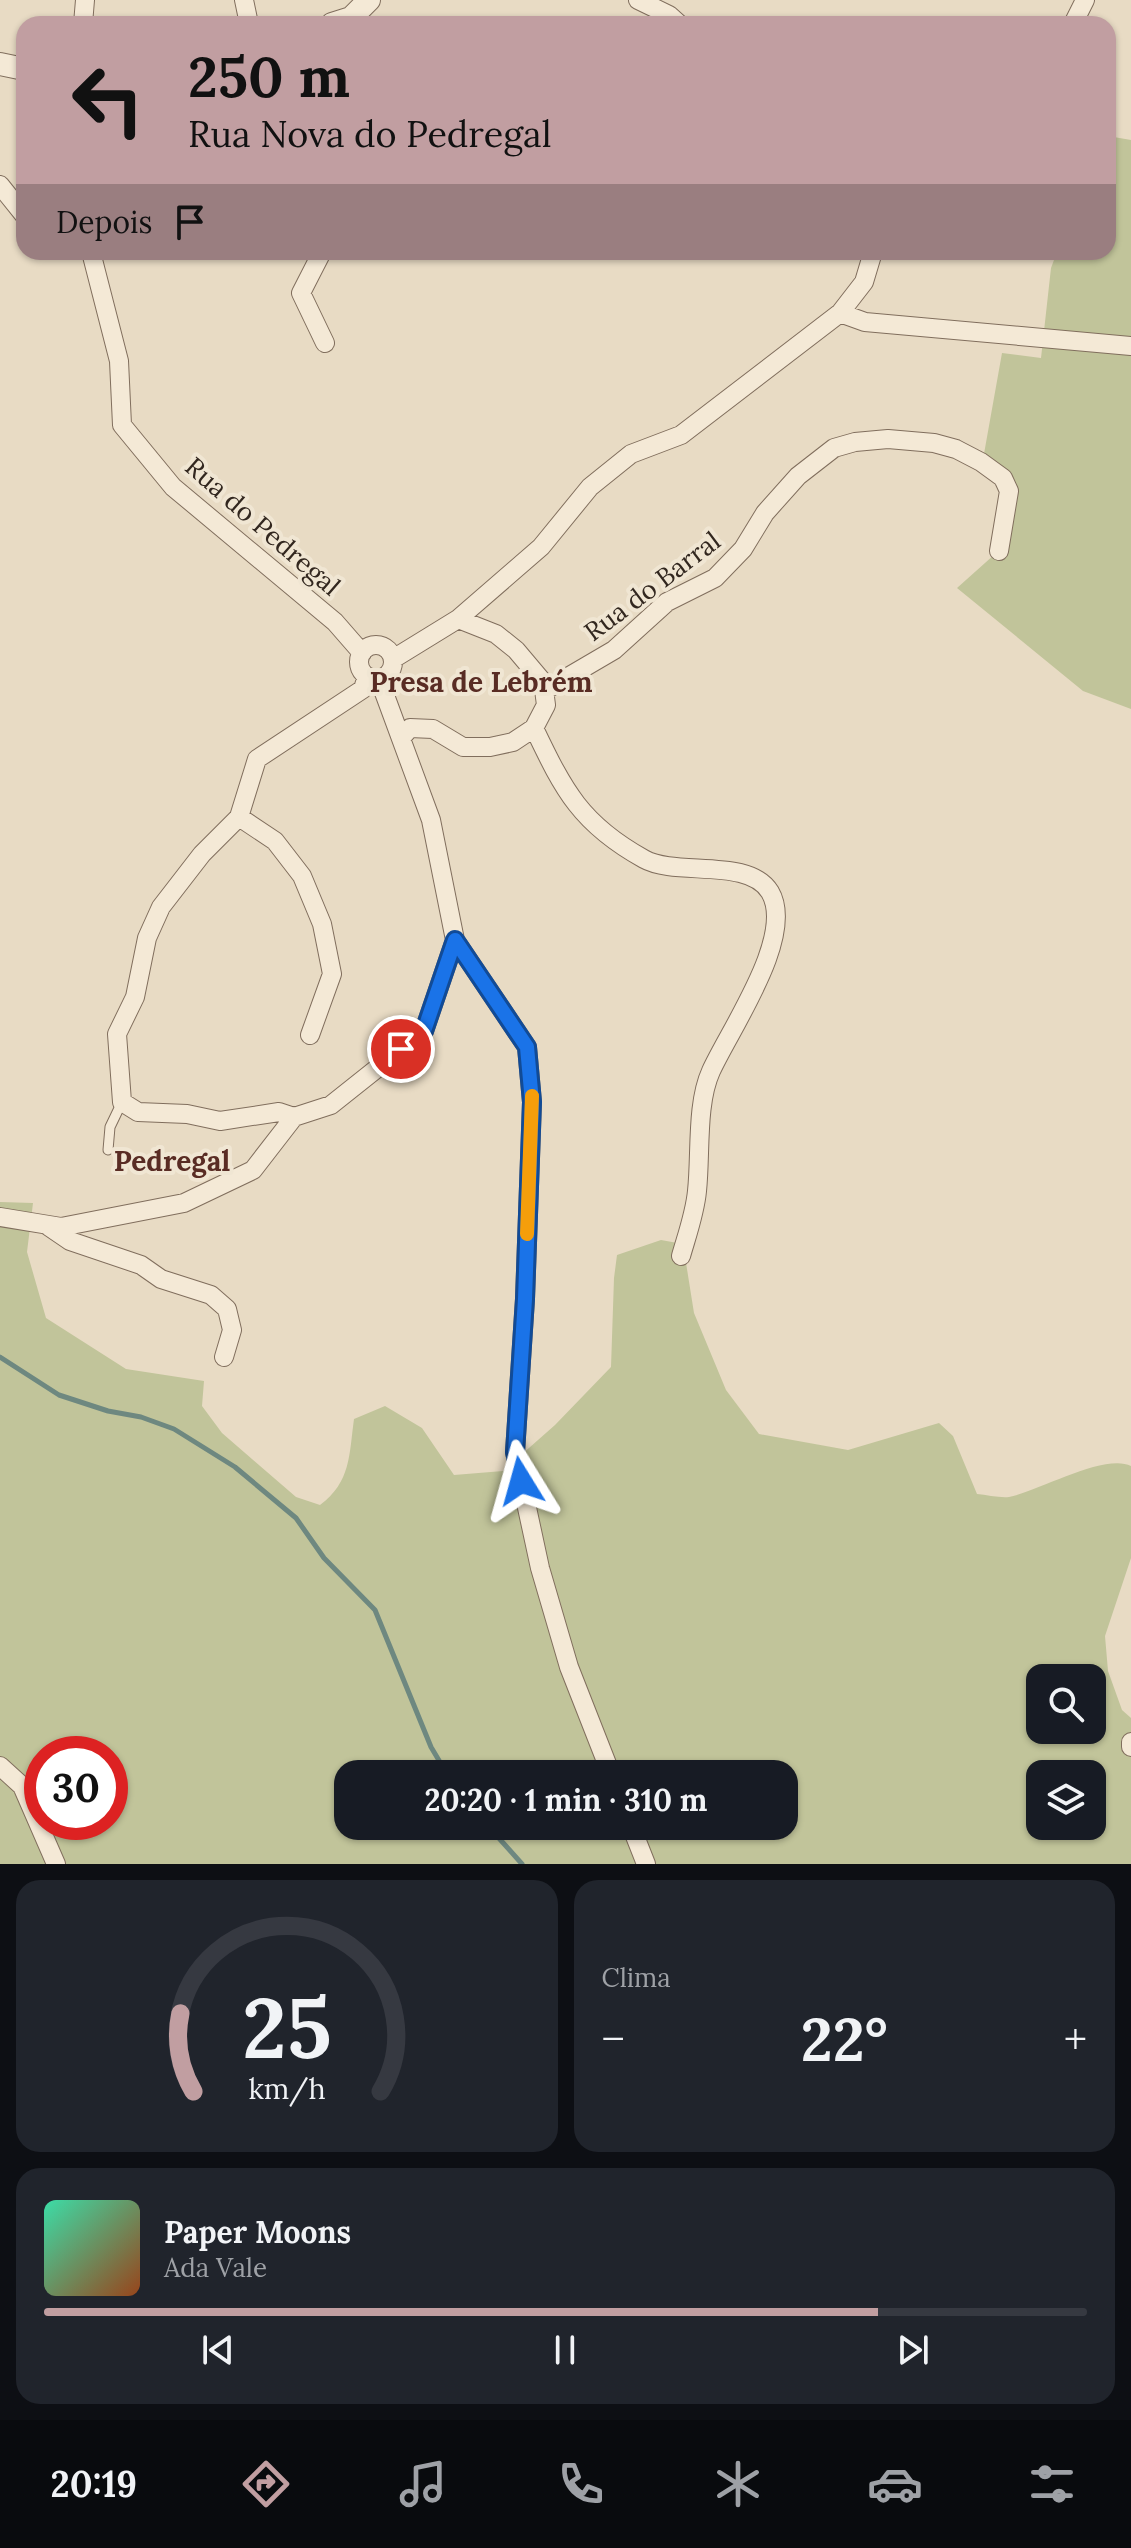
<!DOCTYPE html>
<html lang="pt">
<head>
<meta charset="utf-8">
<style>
  :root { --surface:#171b24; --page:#20242c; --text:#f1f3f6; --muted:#9ea1a6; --line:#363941; --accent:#c19ea1 }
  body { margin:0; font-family:Lora,serif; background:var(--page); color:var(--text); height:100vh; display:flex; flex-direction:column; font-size:30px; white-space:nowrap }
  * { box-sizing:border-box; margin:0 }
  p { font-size:26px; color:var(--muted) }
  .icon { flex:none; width:44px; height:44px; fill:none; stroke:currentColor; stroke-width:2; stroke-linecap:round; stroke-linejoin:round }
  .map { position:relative; height:1864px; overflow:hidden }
  .panel { display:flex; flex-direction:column; gap:16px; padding:16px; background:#0d0f14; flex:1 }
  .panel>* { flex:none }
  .banner { position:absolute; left:16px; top:16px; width:1100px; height:244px; border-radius:24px; box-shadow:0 2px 6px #0004; background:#c19ea1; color:#111; overflow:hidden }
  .buttons { position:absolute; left:1026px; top:1664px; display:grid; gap:16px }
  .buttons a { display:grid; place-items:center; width:80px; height:80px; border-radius:16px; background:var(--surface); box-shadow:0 2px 6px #0004; font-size:40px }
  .speed { position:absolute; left:24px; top:1736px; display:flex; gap:16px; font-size:40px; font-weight:700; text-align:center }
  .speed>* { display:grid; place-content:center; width:104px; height:104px; border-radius:50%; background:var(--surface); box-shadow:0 2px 6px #0004; line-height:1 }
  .speed .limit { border:12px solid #d22; background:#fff; color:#111 }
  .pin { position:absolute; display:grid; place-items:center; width:68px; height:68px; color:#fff; margin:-34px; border:4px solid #fff; border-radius:50%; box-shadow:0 2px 8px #0007 }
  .me { position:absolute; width:88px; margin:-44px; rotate:352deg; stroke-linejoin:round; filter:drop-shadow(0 0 6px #0008) }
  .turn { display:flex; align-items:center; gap:28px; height:168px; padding:0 40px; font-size:36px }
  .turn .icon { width:104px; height:104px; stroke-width:2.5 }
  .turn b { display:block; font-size:56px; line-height:68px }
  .then { display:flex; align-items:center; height:76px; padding:0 40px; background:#0003; gap:16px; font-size:30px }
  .big { font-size:60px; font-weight:800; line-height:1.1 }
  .panel .widget { flex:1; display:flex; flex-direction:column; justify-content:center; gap:12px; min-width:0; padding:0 28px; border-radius:24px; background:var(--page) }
  .panel .dial { align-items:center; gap:0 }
  .dial svg { height:208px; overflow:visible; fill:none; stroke:var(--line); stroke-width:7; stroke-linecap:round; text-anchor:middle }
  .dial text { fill:var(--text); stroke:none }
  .song { display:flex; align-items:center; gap:24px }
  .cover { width:96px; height:96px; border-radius:12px; background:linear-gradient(135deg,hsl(160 70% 55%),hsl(20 70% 35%)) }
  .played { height:8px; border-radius:4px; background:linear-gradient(90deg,var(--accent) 80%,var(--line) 80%) }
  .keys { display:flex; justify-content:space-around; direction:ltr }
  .heat { display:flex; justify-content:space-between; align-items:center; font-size:44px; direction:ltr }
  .panel .tiles { flex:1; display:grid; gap:16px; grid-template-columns:1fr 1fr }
  .widget:last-child { grid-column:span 2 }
  .trip { position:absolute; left:334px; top:1760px; width:464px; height:80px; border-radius:24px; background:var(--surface); box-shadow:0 2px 6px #0004; font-weight:800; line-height:80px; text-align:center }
  .tabs { display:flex; height:128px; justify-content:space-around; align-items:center; background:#090b0e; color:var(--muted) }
  .tabs .icon { width:56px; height:56px }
  .tabs .on { color:var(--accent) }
  .tabs b { font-size:36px; color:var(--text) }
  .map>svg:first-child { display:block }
  .green { fill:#c1c49a; fill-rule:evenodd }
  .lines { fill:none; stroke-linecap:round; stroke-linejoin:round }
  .stream { stroke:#6e8880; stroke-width:5 }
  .service-casing { stroke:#806e5d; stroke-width:11 }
  .minor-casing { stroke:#806e5d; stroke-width:20 }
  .tertiary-casing { stroke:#806e5d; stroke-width:24 }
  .service { stroke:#f4e9d6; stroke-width:9 }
  .minor { stroke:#f4e9d6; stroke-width:18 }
  .tertiary { stroke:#f4e9d6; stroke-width:22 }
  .route-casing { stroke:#114b97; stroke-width:20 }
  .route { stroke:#1a73e8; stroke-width:14 }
  .slow { stroke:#f59e0b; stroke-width:14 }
  .labels { text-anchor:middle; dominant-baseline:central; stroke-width:8; stroke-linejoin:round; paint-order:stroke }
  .street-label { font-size:26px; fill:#32271f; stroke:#f0e6d3 }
  .neighbourhood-label { font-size:28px; font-weight:bold; fill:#592c24; stroke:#f0e6d3 }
</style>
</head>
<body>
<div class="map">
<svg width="1131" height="1864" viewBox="0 0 1131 1864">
  <rect width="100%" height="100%" fill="#e8dbc4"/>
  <path class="green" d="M1108,136L1131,140V709L1083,691L957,588L1004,546L1015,483L982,465L1002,353L1041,358L1051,268L1057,252H1108Z
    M0,1202L33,1203L27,1252L46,1318L126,1369L204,1381L202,1406L222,1433L296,1497L320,1505C351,1482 349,1455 354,1419L385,1406L422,1428L454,1475L503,1471L555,1425L611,1367L614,1278L617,1255L661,1240L683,1244L694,1313L726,1390L759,1434L848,1450L939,1423L953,1436L977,1494C987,1495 1000,1498 1009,1497C1039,1491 1104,1453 1131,1466V1558L1105,1636L1108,1671L1122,1710L1131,1718V1864H0ZM1040,1678H1092V1730H1040ZM42,1754H110V1822H42ZM348,1774H784V1826H348ZM1040,1774H1092V1826H1040Z"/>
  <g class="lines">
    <path class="stream" d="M0,1357L59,1395L108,1411L141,1417L174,1429L235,1467L296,1518L324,1558L375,1610L431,1747L447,1774
      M488,1826L522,1864"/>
    <g class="service-casing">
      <path id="service" d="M108,1150L110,1127L122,1102"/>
    </g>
    <g class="minor-casing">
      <path id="minor" d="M244,0L249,24
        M638,0L669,15L679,24
        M83,24L85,0
        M1073,24L1085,0
        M0,185L24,215
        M91,252L119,361L122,425L173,487L335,622L362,653
        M322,252L301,293L325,343
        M840,313L865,322L1131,346
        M359 662a17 17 0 1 1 34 0a17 17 0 1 1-34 0Z
        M393,659L458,619L541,547L590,487L631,454L681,435L840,313L864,282L873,252
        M544,691L614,650L667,602L715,578L743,549L765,513L798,476L834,448L855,442L888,439L934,443L956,449L981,462L1003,478L1009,491L999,551
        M534,728C564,791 581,824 644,859C676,877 749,857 770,892C796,936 730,1029 711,1071C696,1104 701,1154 697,1191C695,1213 687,1235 681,1256
        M401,738L410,728L433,729L463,747H490L513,742L534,728L546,705L543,682L516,650L496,634L458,619
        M239,817L275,841L302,876L322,924L332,974L310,1035
        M455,940L527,1047L532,1102L525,1299L515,1452L540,1568L569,1667L611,1774
        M294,1117L279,1112L220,1121L187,1114L138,1112L122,1102L117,1034L135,997L147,938L161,907L202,854L239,817L257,759L363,689L367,676
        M0,1217L61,1227L184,1203L253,1170L294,1117L331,1105L424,1031L455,940L431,820L379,679
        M48,1226L70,1241L141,1265L161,1279L211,1295L227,1309L232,1330L224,1357
        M1131,1742V1747
        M0,1766L22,1786L56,1864
        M631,1826L646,1864"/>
    </g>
    <g class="tertiary-casing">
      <path id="tertiary" d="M332,24L351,18L369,0
        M0,64L24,69"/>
    </g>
    <use href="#service" class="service"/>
    <use href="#minor" class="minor"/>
    <use href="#tertiary" class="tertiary"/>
  </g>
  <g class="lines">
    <g class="route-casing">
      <path id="route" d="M401,1049L424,1031L455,940L527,1047L532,1102L525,1299L515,1452L521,1481"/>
    </g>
    <use href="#route" class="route"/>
    <path class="slow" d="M527,1234L532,1096"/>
  </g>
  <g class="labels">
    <g class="street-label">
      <text transform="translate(263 526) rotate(41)">Rua do Pedregal</text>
      <text transform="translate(652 586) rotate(-37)">Rua do Barral</text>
    </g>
    <g class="neighbourhood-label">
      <text x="481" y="682">Presa de Lebrém</text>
      <text x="172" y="1161">Pedregal</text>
    </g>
  </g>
</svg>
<div class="buttons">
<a><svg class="icon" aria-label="search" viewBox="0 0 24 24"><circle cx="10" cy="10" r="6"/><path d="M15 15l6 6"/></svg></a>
<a><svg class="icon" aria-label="layers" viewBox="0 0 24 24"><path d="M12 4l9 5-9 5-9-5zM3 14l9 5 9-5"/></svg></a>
</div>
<div class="speed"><div class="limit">30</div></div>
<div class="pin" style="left:401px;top:1049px;background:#d93025"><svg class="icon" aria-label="arrive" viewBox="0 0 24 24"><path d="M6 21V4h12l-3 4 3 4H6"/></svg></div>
<svg class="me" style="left:521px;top:1481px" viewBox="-20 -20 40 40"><path d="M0-17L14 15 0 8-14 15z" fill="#1a73e8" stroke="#fff" stroke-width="4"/></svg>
<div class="trip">20:20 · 1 min · 310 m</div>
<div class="banner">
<div class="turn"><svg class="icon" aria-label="left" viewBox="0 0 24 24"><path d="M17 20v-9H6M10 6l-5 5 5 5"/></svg><div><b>250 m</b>Rua Nova do Pedregal</div></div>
<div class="then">Depois<svg class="icon" aria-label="arrive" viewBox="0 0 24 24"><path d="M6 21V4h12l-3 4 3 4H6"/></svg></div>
</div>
</div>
<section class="panel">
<div class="tiles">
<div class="widget dial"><svg viewBox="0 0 100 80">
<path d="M14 69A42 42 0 1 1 86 69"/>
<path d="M14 69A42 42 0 0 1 9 39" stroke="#c19ea1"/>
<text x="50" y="56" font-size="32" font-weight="700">25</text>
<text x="50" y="72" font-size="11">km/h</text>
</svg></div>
<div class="widget"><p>Clima</p>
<div class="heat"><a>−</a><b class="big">22°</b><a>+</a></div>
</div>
<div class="widget">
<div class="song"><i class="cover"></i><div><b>Paper Moons</b><p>Ada Vale</p></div></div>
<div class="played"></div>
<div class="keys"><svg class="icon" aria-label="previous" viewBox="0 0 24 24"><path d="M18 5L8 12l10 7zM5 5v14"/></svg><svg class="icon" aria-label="pause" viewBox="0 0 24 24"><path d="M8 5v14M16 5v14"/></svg><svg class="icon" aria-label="next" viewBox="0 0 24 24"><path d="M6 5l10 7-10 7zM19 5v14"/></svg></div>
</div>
</div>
</section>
<nav class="tabs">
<b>20:19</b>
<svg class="icon on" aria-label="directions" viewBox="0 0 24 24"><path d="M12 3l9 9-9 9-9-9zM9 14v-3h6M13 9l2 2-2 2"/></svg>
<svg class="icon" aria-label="music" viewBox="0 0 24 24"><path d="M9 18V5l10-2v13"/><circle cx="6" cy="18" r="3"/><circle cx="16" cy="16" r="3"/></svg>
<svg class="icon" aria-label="phone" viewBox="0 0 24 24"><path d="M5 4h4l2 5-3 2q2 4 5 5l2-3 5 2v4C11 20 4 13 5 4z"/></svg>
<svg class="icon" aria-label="climate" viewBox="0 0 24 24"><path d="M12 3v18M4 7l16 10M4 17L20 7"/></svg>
<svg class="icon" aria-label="car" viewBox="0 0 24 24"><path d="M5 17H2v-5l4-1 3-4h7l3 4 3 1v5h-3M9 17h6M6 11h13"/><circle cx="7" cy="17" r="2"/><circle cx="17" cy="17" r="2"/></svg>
<svg class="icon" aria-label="filters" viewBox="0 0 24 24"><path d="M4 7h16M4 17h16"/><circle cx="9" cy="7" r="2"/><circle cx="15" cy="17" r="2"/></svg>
</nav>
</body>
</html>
